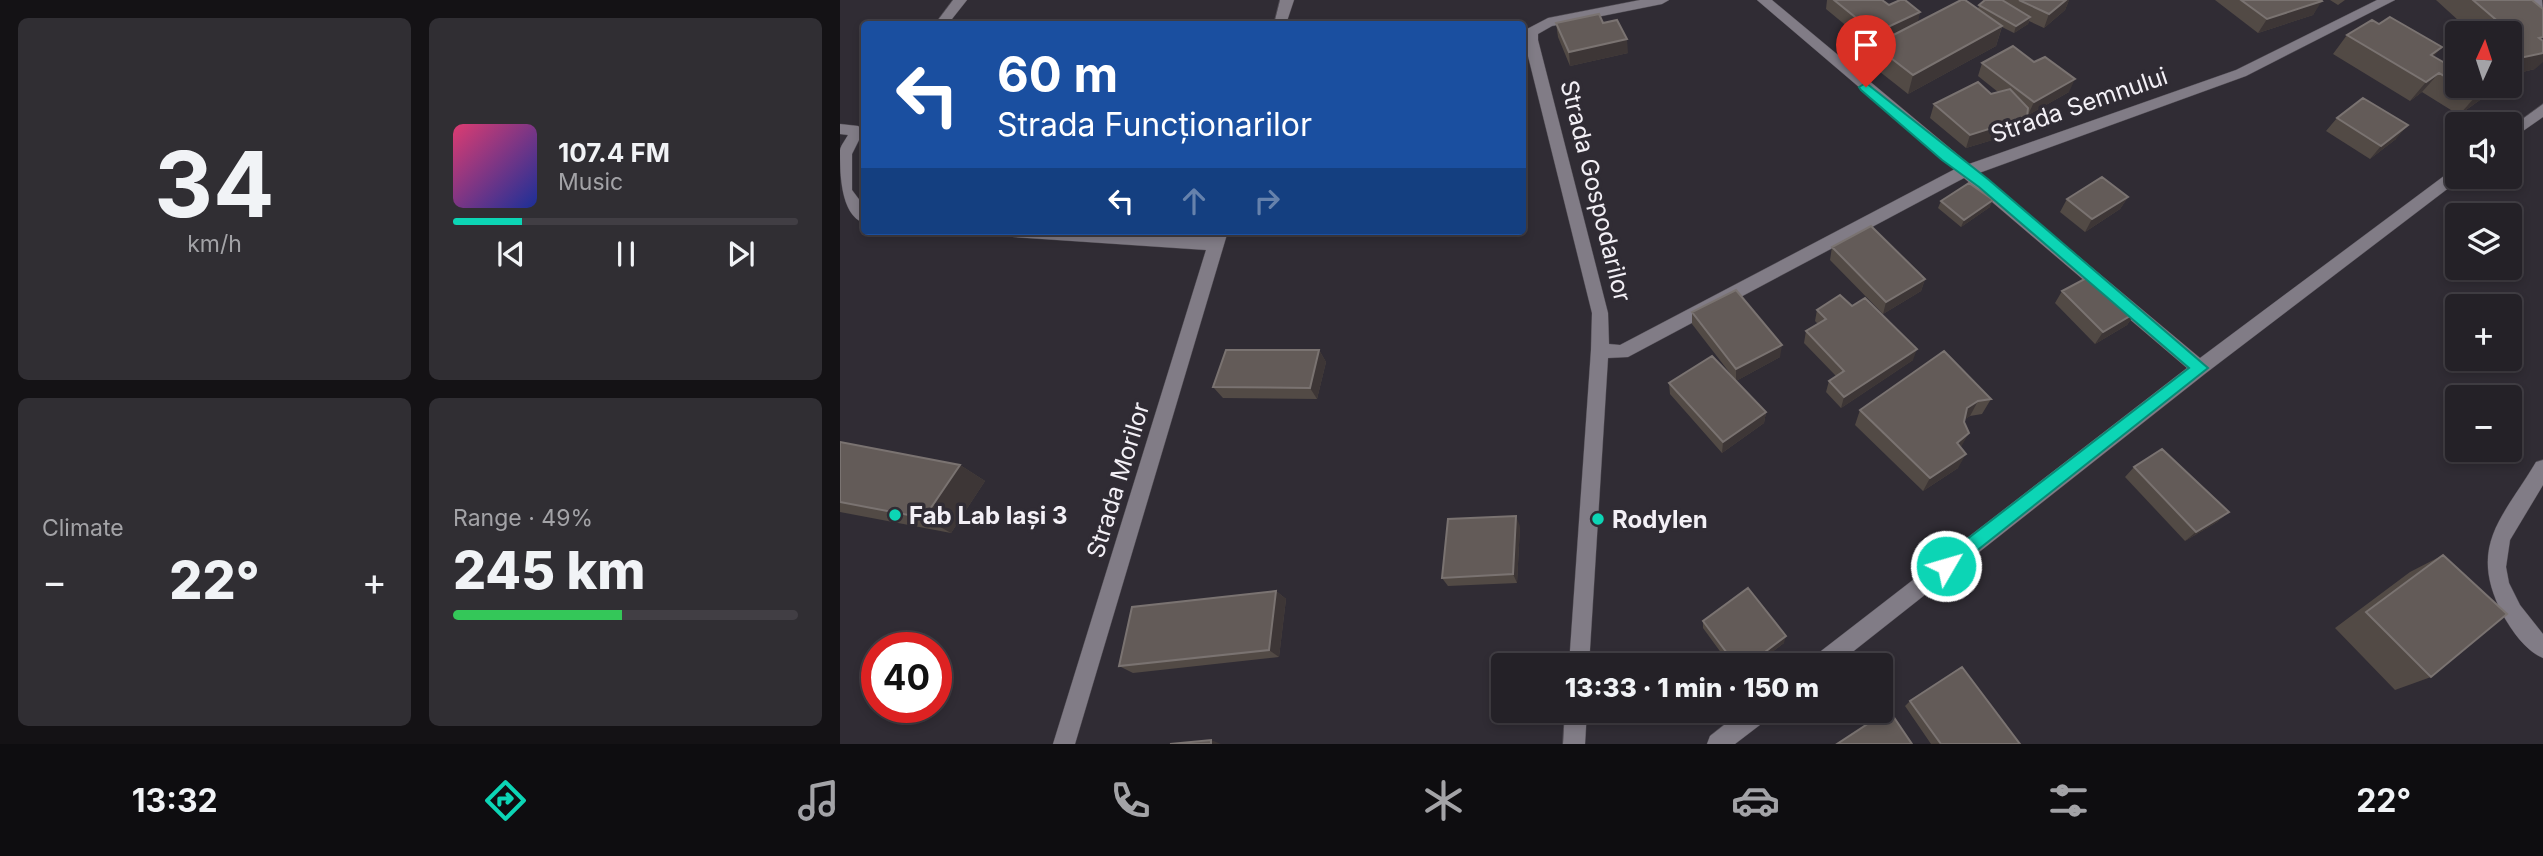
<!DOCTYPE html>
<html lang="en">
<head>
<meta charset="utf-8">
<style>
  :root { --surface:#242127; --page:#302e33; --text:#f1f3f6; --muted:#a3a3a7; --line:#413e44; --accent:#0cd5b5 }
  body { margin:0; font-family:Inter,sans-serif; background:var(--page); color:var(--text); height:100vh; display:flex; flex-direction:column; font-size:26px; white-space:nowrap }
  * { box-sizing:border-box; margin:0 }
  p { font-size:23px; color:var(--muted) }
  .icon { flex:none; width:38px; height:38px; fill:none; stroke:currentColor; stroke-width:2; stroke-linecap:round; stroke-linejoin:round }
  .map { position:relative; flex:1; overflow:hidden }
  .details { display:flex; flex-direction:column; gap:18px; padding:18px; background:#141215; width:840px }
  .details>* { flex:none }
  .guide { position:absolute; left:21px; top:21px; width:665px; height:214px; border-radius:7px; box-shadow:0 4px 10px #0003,0 0 0 2px var(--line); background:#1a4fa0; color:#fff; overflow:hidden }
  .needle { width:46px; rotate:3deg }
  .fabs { position:absolute; left:1605px; top:21px; display:grid; gap:14px }
  .fabs a { display:grid; place-items:center; width:77px; height:77px; border-radius:7px; background:var(--surface); box-shadow:0 4px 10px #0003,0 0 0 2px var(--line); font-size:35px }
  .speed { position:absolute; left:21px; top:632px; display:flex; gap:14px; font-size:35px; font-weight:700; text-align:center }
  .speed>* { display:grid; place-content:center; width:91px; height:91px; border-radius:50%; background:var(--surface); box-shadow:0 4px 10px #0003,0 0 0 2px var(--line); line-height:1 }
  .speed .limit { border:10px solid #d22; background:#fff; color:#111 }
  .pin { position:absolute; display:grid; place-items:center; width:60px; height:60px; color:#fff; margin:-72px -30px; border-radius:50% 50% 50% 0; rotate:-45deg; box-shadow:0 0 7px #0007 }
  .pin .icon { rotate:45deg }
  .me { position:absolute; width:77px; margin:-38px; rotate:52deg; stroke-linejoin:round; filter:drop-shadow(0 0 5px #0008) }
  .turn { display:flex; align-items:center; gap:24px; height:147px; padding:0 21px; font-size:32px }
  .turn .icon { width:91px; height:91px; stroke-width:2.5 }
  .turn b { display:block; font-size:49px; line-height:60px }
  .lanes { display:flex; align-items:center; height:66px; padding:0 21px; background:#0003; justify-content:center; gap:35px; direction:ltr }
  .lanes .off { opacity:.35 }
  .big { font-size:52px; font-weight:800; line-height:1.1 }
  .details .widget { flex:1; display:flex; flex-direction:column; justify-content:center; gap:10px; min-width:0; padding:0 24px; border-radius:10px; background:var(--page) }
  .details .dial { align-items:center; gap:0 }
  .dial b { font-size:91px; line-height:1 }
  .song { display:flex; align-items:center; gap:21px }
  .cover { width:84px; height:84px; border-radius:10px; background:linear-gradient(135deg,hsl(340 70% 55%),hsl(230 70% 35%)) }
  .played { height:7px; border-radius:4px; background:linear-gradient(90deg,var(--accent) 20%,var(--line) 20%) }
  .keys { display:flex; justify-content:space-around; direction:ltr }
  .heat { display:flex; justify-content:space-between; align-items:center; font-size:38px; direction:ltr }
  .charge { height:10px; border-radius:5px; background:linear-gradient(90deg,#34c759 49%,var(--line) 0) }
  .details .tiles { flex:1; display:grid; gap:18px; grid-template-columns:repeat(2,1fr) }
  .trip { position:absolute; left:651px; top:653px; width:402px; height:70px; border-radius:7px; background:var(--surface); box-shadow:0 4px 10px #0003,0 0 0 2px var(--line); font-weight:800; line-height:70px; text-align:center }
  .menu { display:flex; height:112px; justify-content:space-around; align-items:center; background:#0e0d10; color:var(--muted) }
  .menu .icon { width:49px; height:49px }
  .menu .on { color:var(--accent) }
  .menu b { font-size:32px; color:var(--text) }
  main { display:flex; flex:1; min-height:0 }
  .map>svg:first-child { display:block }
  .lines { fill:none; stroke-linecap:round; stroke-linejoin:round }
  .minor-casing { stroke:#4d4950; stroke-width:1 }
  .minor { fill:#817c86; fill-rule:evenodd }
  .wall { fill:#524a45 }
  .shaded-wall { fill:#3d3636 }
  .building { fill:#635b58; stroke:#7a7371; stroke-width:2 }
  .route { fill:#0cd5b5; stroke:#088a76; stroke-width:2 }
  .poi-dot { fill:#0cd5b5; stroke:#302c34; stroke-width:2.5 }
  .labels { text-anchor:middle; dominant-baseline:central; stroke-width:7; stroke-linejoin:round; paint-order:stroke }
  .street-label { font-size:24px; fill:#f3f0f6; stroke:#302c34 }
  .poi-label { font-size:24px; font-weight:bold; fill:#f3f0f6; stroke:#302c34; text-anchor:start }
</style>
</head>
<body>
<main>
<section class="details">
<div class="tiles">
<div class="widget dial"><b>34</b><p>km/h</p></div>
<div class="widget">
<div class="song"><i class="cover"></i><div><b>107.4 FM</b><p>Music</p></div></div>
<div class="played"></div>
<div class="keys"><svg class="icon" aria-label="previous" viewBox="0 0 24 24"><path d="M18 5L8 12l10 7zM5 5v14"/></svg><svg class="icon" aria-label="pause" viewBox="0 0 24 24"><path d="M8 5v14M16 5v14"/></svg><svg class="icon" aria-label="next" viewBox="0 0 24 24"><path d="M6 5l10 7-10 7zM19 5v14"/></svg></div>
</div>
<div class="widget"><p>Climate</p>
<div class="heat"><a>−</a><b class="big">22°</b><a>+</a></div>
</div>
<div class="widget"><p>Range · 49%</p><b class="big">245 km</b><div class="charge"></div></div>
</div>
</section>
<div class="map">
<svg width="1703" height="744" viewBox="0 0 1703 744">
  <rect width="100%" height="100%" fill="#302c34"/>
  <g class="lines">
    <g class="minor-casing">
      <path id="minor" d="M113,0H127L108,24H95Z
        M440,0H454L446,24H434Z
        M800,0H829L822,4L712,26L698,34V40L768,313L769,344L780,345L1115,169L917,0H932L1129,164L1396,70L1537,0H1555L1406,76L1139,173L1360,358L1612,170L1617,168V177H1623L1366,373L996,665H969L972,658L1347,368L1124,178L788,357L768,358L749,665H729L751,350L752,313L684,40L687,29L708,18Z
        M1687,0H1702L1703,12Z
        M1703,104V117L1670,140V128Z
        M0,124L18,126L24,130L12,154V190L24,206V223C0,215 0,171 0,150C1,145 6,139 8,135L0,134Z
        M166,231H269L370,237L372,231H388L235,744H213L366,250L174,237Z
        M1703,460V485L1670,540L1666,567L1669,583L1680,605L1703,634V658C1686,651 1672,631 1663,615C1627,546 1662,519 1696,462Z
        M725,710H747L745,744H723Z
        M903,710H932L929,718L895,744H867L870,736Z"/>
    </g>
    <use href="#minor" class="minor"/>
  </g>
  <path class="wall" d="M987,0H1042L1049,5L1080,12L1077,23L1138,9L1139,5L1145,0H1229L1225,10L1204,28L1189,21L1188,24L1174,33L1162,27L1156,46L1068,94L1030,64L1034,46L1032,47L986,9Z
    M1375,0H1481L1473,15L1418,33Z
    M1490,0H1505L1498,5Z
    M1596,0H1692L1695,69L1670,75V33H1625L1630,31Z
    M716,23H763L788,53L730,66L718,37Z
    M1507,35L1617,70V86H1658L1654,90L1619,115L1582,92L1570,101L1493,54Z
    M1617,43V57L1610,51Z
    M1142,63L1229,92L1188,115L1187,114L1182,131L1126,148L1090,118L1094,104L1158,92L1138,76Z
    M1497,118L1556,139L1530,159L1486,131Z
    M1288,197L1280,209L1245,232L1220,212L1227,199Z
    M1101,201L1150,207L1121,227L1098,208Z
    M992,247L1085,279L1081,291L1043,314L990,260Z
    M1222,291L1295,313L1287,325L1255,344L1215,303Z
    M1012,306L1073,360L1001,408L986,392L989,381L996,376L964,343L966,331L978,324L975,321L977,310Z
    M852,312L940,357L896,381L852,324Z
    M479,350L486,362L477,399L383,398L373,387Z
    M829,383L926,412L924,423L882,453L830,394Z
    M1151,399L1142,414L1130,416L1125,419L1118,468L1083,491L1015,425L1020,410Z
    M0,442L120,465L145,481L111,533L0,512Z
    M1294,467L1389,512L1377,522L1345,541L1285,477Z
    M680,526L677,583L608,586L602,578Z
    M1603,555L1591,677L1555,690L1495,628L1570,572Z
    M436,591L446,599L439,657L293,673L279,666Z
    M863,621L944,643L915,665H890L863,628Z
    M1070,701L1180,744H1091L1065,706Z"/>
  <path class="shaded-wall" d="M1226,0H1229L1225,10L1204,28L1209,14Z
    M1482,1L1473,15L1418,33L1427,19Z
    M1080,12L1077,26L1032,47L1035,33Z
    M1190,17L1188,24L1174,33L1176,26Z
    M1162,26L1156,46L1068,94L1073,75Z
    M787,39L788,53L730,66L729,52Z
    M1602,47L1586,66L1591,55Z
    M1703,53V62L1695,69L1670,75V60Z
    M1599,73L1582,92L1570,101L1586,82Z
    M1235,79L1229,92L1188,115L1194,102Z
    M1651,86H1658L1654,90L1619,115L1636,96Z
    M1187,117L1182,131L1126,148L1130,135Z
    M1568,125L1556,139L1530,159L1541,146Z
    M1288,197L1280,209L1245,232L1252,219Z
    M1153,200L1150,207L1121,227L1124,220Z
    M1085,279L1081,291L1043,314L1046,302Z
    M1295,313L1287,325L1255,344L1263,332Z
    M942,345L940,357L896,381V369Z
    M1077,349L1073,360L1001,408L1004,397Z
    M479,350L486,362L477,399L470,388Z
    M1138,401L1130,416L1119,423L1127,408Z
    M926,412L924,423L882,453L883,442Z
    M1129,433L1121,447L1109,458L1117,443Z
    M1126,454L1118,468L1083,491L1090,478Z
    M120,465L145,481L111,533L84,518Z
    M1389,512L1377,522L1345,541L1356,532Z
    M676,516L680,526L677,583L673,574Z
    M436,591L446,599L439,657L429,650Z
    M946,636L944,643L915,665H908Z
    M371,740L381,744H371Z"/>
  <path class="building" d="M994,0H1042L1049,5L1060,0H1065L1080,12L1035,33Z
    M1121,0H1125L1162,26L1073,75L1034,45Z
    M1145,0H1162L1190,17L1176,26L1139,5Z
    M1179,0H1226L1209,14Z
    M1401,0H1481L1482,1L1427,19Z
    M1633,0H1692L1703,9V37L1699,38L1703,41V53L1670,60V33H1628L1627,32L1661,24Z
    M759,14L763,23L777,20L787,39L729,52L716,23Z
    M1550,17L1602,47L1591,55L1617,70V84L1599,73L1586,82L1507,35L1532,20L1539,24Z
    M1173,46L1194,62L1205,57L1235,79L1194,102L1142,63Z
    M1138,82L1151,94L1170,89L1188,108L1187,117L1130,135L1094,104Z
    M1619,86H1651L1636,96Z
    M1523,98L1568,125L1541,146L1497,118Z
    M1262,177L1288,197L1252,219L1227,199Z
    M1129,183L1153,200L1124,220L1101,201Z
    M1031,226L1085,279L1046,302L992,247Z
    M1254,274L1295,313L1263,332L1222,291Z
    M896,290L942,345L896,369L852,312Z
    M1000,295L1012,306L1025,298L1077,349L1004,397L989,381L1004,371L966,331L986,319L977,310Z
    M386,350H479L470,388L373,387Z
    M1104,351L1151,399L1138,401L1127,408L1124,422L1129,433L1117,443L1126,454L1090,478L1020,410Z
    M872,356L926,412L883,442L829,383Z
    M0,442L120,465L84,518L0,502Z
    M1322,449L1389,512L1356,532L1294,467Z
    M676,516L673,574L602,578L608,519Z
    M1603,555L1667,614L1591,677L1526,612Z
    M908,588L946,636L908,665H896L863,621Z
    M436,591L429,650L279,666L292,607Z
    M1122,667L1180,744H1101L1070,701Z
    M1049,710L1072,744H997Z
    M371,740V744H330Z"/>
  <path class="route" d="M1026,83L1149,180L1368,368L1106,575L1100,572L1097,566L1100,560L1349,368L1139,187L1102,160L1021,90L1019,87Z"/>
  <g class="poi-dot">
    <circle cx="55" cy="515" r="7"/>
    <circle cx="758" cy="519" r="7"/>
  </g>
  <g class="labels">
    <g class="street-label">
      <text transform="translate(1239 105) rotate(-19)">Strada Semnului</text>
      <text transform="translate(756 191) rotate(76)">Strada Gospodarilor</text>
      <text transform="translate(278 480) rotate(-73)">Strada Morilor</text>
    </g>
    <g class="poi-label">
      <text x="69" y="515">Fab Lab Iași 3</text>
      <text x="772" y="519">Rodylen</text>
    </g>
  </g>
</svg>
<div class="fabs">
<a><svg class="needle" viewBox="-14 -14 28 28"><path d="M0-13l5 13h-10z" fill="#e53935"/><path d="M0 13l5-13h-10z" fill="#a3a3a7"/></svg></a>
<a><svg class="icon" aria-label="sound" viewBox="0 0 24 24"><path d="M4 9h4l5-4v14l-5-4H4zM17 9q2 3 0 6"/></svg></a>
<a><svg class="icon" aria-label="layers" viewBox="0 0 24 24"><path d="M12 4l9 5-9 5-9-5zM3 14l9 5 9-5"/></svg></a>
<a>+</a>
<a>−</a>
</div>
<div class="speed"><div class="limit">40</div></div>
<div class="pin" style="left:1026px;top:87px;background:#d93025"><svg class="icon" aria-label="arrive" viewBox="0 0 24 24"><path d="M6 21V4h12l-3 4 3 4H6"/></svg></div>
<svg class="me" style="left:1106px;top:566px" viewBox="-20 -20 40 40"><circle r="17" fill="#0cd5b5" stroke="#fff" stroke-width="3"/><path d="M0-11L8 9 0 5-8 9z" fill="#fff"/></svg>
<div class="trip">13:33 · 1 min · 150 m</div>
<div class="guide">
<div class="turn"><svg class="icon" aria-label="left" viewBox="0 0 24 24"><path d="M17 20v-9H6M10 6l-5 5 5 5"/></svg><div><b>60 m</b>Strada Funcționarilor</div></div>
<div class="lanes"><svg class="icon" aria-label="left" viewBox="0 0 24 24"><path d="M17 20v-9H6M10 6l-5 5 5 5"/></svg><svg class="icon off" aria-label="ahead" viewBox="0 0 24 24"><path d="M12 20V5M6 11l6-6 6 6"/></svg><svg class="icon off" aria-label="right" viewBox="0 0 24 24"><path d="M7 20v-9h11M14 6l5 5-5 5"/></svg></div>
</div>
</div>
</main>
<nav class="menu">
<b>13:32</b>
<svg class="icon on" aria-label="directions" viewBox="0 0 24 24"><path d="M12 3l9 9-9 9-9-9zM9 14v-3h6M13 9l2 2-2 2"/></svg>
<svg class="icon" aria-label="music" viewBox="0 0 24 24"><path d="M9 18V5l10-2v13"/><circle cx="6" cy="18" r="3"/><circle cx="16" cy="16" r="3"/></svg>
<svg class="icon" aria-label="phone" viewBox="0 0 24 24"><path d="M5 4h4l2 5-3 2q2 4 5 5l2-3 5 2v4C11 20 4 13 5 4z"/></svg>
<svg class="icon" aria-label="climate" viewBox="0 0 24 24"><path d="M12 3v18M4 7l16 10M4 17L20 7"/></svg>
<svg class="icon" aria-label="car" viewBox="0 0 24 24"><path d="M5 17H2v-5l4-1 3-4h7l3 4 3 1v5h-3M9 17h6M6 11h13"/><circle cx="7" cy="17" r="2"/><circle cx="17" cy="17" r="2"/></svg>
<svg class="icon" aria-label="filters" viewBox="0 0 24 24"><path d="M4 7h16M4 17h16"/><circle cx="9" cy="7" r="2"/><circle cx="15" cy="17" r="2"/></svg>
<b>22°</b>
</nav>
</body>
</html>
